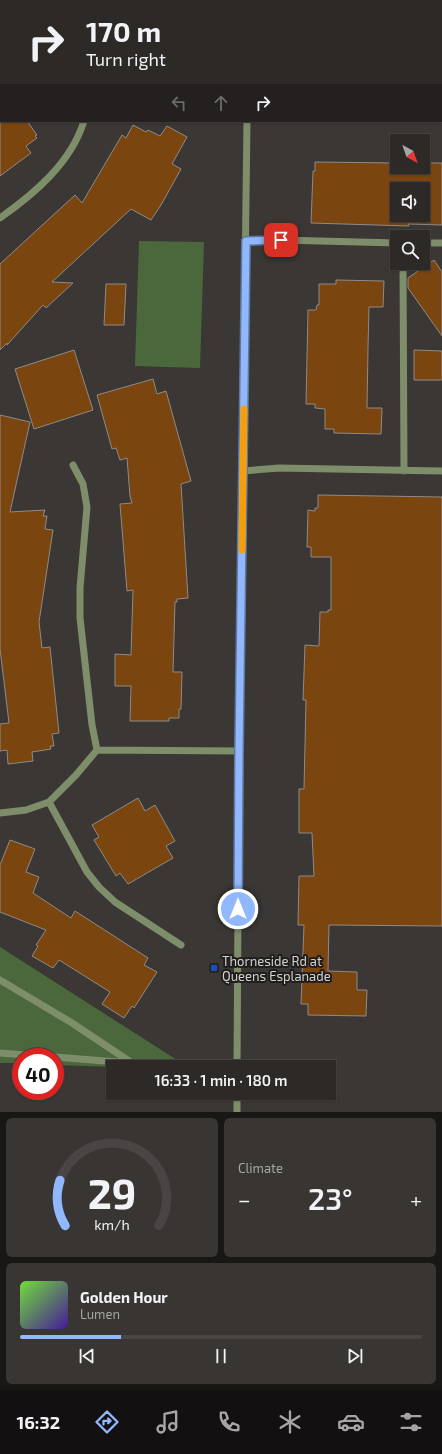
<!DOCTYPE html>
<html lang="en">
<head>
<meta charset="utf-8">
<style>
  :root { --surface:#2c2927; --page:#383533; --text:#f1f3f6; --muted:#a6a6a7; --line:#484544; --accent:#91b8fd }
  body { margin:0; font-family:"Exo 2",sans-serif; background:var(--page); color:var(--text); height:100vh; display:flex; flex-direction:column; font-size:15px; white-space:nowrap }
  * { box-sizing:border-box; margin:0 }
  p { font-size:13px; color:var(--muted) }
  .icon { flex:none; width:22px; height:22px; fill:none; stroke:currentColor; stroke-width:2; stroke-linecap:round; stroke-linejoin:round }
  .map { position:relative; height:1112px; overflow:hidden }
  .panel { display:flex; flex-direction:column; gap:6px; padding:6px; background:#181715; flex:1 }
  .panel>* { flex:none }
  .top-card { position:absolute; left:0px; top:0px; width:442px; height:122px; box-shadow:0 1px 3px #0004,0 0 0 1px var(--line); background:#2c2927; color:var(--text); overflow:hidden }
  .needle { width:26px; rotate:140deg }
  .buttons { position:absolute; left:390px; top:134px; display:grid; gap:8px }
  .buttons a { display:grid; place-items:center; width:40px; height:40px; border-radius:0px; background:var(--surface); box-shadow:0 1px 3px #0004,0 0 0 1px var(--line); font-size:20px }
  .speed { position:absolute; left:12px; top:1048px; display:flex; gap:8px; font-size:20px; font-weight:700; text-align:center }
  .speed>* { display:grid; place-content:center; width:52px; height:52px; border-radius:50%; background:var(--surface); box-shadow:0 1px 3px #0004,0 0 0 1px var(--line); line-height:1 }
  .speed .limit { border:6px solid #d22; background:#fff; color:#111 }
  .pin { position:absolute; display:grid; place-items:center; width:34px; height:34px; color:#fff; margin:-17px; border-radius:8px; box-shadow:0 2px 6px #0006 }
  .me { position:absolute; width:44px; margin:-22px; rotate:0deg; stroke-linejoin:round; filter:drop-shadow(0 0 3px #0008) }
  .turn { display:flex; align-items:center; gap:14px; height:84px; padding:0 20px; font-size:18px }
  .turn .icon { width:52px; height:52px; stroke-width:2.5 }
  .turn b { display:block; font-size:28px; line-height:34px }
  .lanes { display:flex; align-items:center; height:38px; padding:0 20px; background:#0003; justify-content:center; gap:20px; direction:ltr }
  .lanes .off { opacity:.35 }
  .big { font-size:30px; font-weight:600; line-height:1.1 }
  .panel .widget { flex:1; display:flex; flex-direction:column; justify-content:center; gap:6px; min-width:0; padding:0 14px; border-radius:6px; background:var(--page) }
  .panel .dial { align-items:center; gap:0 }
  .dial svg { height:104px; overflow:visible; fill:none; stroke:var(--line); stroke-width:7; stroke-linecap:round; text-anchor:middle }
  .dial text { fill:var(--text); stroke:none }
  .song { display:flex; align-items:center; gap:12px }
  .cover { width:48px; height:48px; border-radius:6px; background:linear-gradient(135deg,hsl(100 70% 55%),hsl(260 70% 35%)) }
  .played { height:4px; border-radius:2px; background:linear-gradient(90deg,var(--accent) 25%,var(--line) 25%) }
  .keys { display:flex; justify-content:space-around; direction:ltr }
  .heat { display:flex; justify-content:space-between; align-items:center; font-size:22px; direction:ltr }
  .panel .tiles { flex:1; display:grid; gap:6px; grid-template-columns:1fr 1fr }
  .widget:last-child { grid-column:span 2 }
  .trip { position:absolute; left:106px; top:1060px; width:230px; height:40px; border-radius:0px; background:var(--surface); box-shadow:0 1px 3px #0004,0 0 0 1px var(--line); font-weight:600; line-height:40px; text-align:center }
  .menu { display:flex; height:64px; justify-content:space-around; align-items:center; background:#121010; color:var(--muted) }
  .menu .icon { width:28px; height:28px }
  .menu .current { color:var(--accent) }
  .menu b { font-size:18px; color:var(--text) }
  .map>svg:first-child { display:block }
  .green { fill:#4b683d }
  .building { fill:#7b4510; stroke:#8f8b88; fill-rule:evenodd }
  .lines { fill:none; stroke-linecap:round; stroke-linejoin:round }
  .minor { stroke:#7e8e6a; stroke-width:7 }
  .route-casing { stroke:#5e78a4; stroke-width:10 }
  .route { stroke:#91b8fd; stroke-width:7 }
  .slow { stroke:#f59e0b; stroke-width:7 }
  .transit-dot { fill:#1a4fb4; stroke:#201e1d; stroke-width:1.5 }
  .labels { text-anchor:middle; dominant-baseline:central; stroke-width:4; stroke-linejoin:round; paint-order:stroke }
  .poi-label { font-size:13px; fill:#d5d3d1; stroke:#201e1d; text-anchor:start }
</style>
</head>
<body>
<div class="map">
<svg width="442" height="1112" viewBox="0 0 442 1112">
  <rect width="100%" height="100%" fill="#3a3734"/>
  <path class="green" d="M139,241L204,242L200,368L135,366Z
    M0,947L188,1067H113L55,1065V1057H21V1063H0Z"/>
  <path class="building" d="M0,121H27L37,135L35,136L37,138L26,146L31,153L0,176Z
    M133,125L146,132L148,130L160,136L167,126L187,137L172,164L181,169L161,205L151,220L131,209L52,282L73,283L46,308L43,305L7,345V343L0,350V264L75,195L82,203L122,135L126,138Z
    M315,162L397,163V167H423V163H442V225L408,224L409,226L311,223L313,171H315ZM397,189H423V215H397Z
    M434,260L442,272V336L408,288V278Z
    M336,280L384,281L383,307H369L368,348L367,408H382L381,434L334,433V429H325V409L315,408V404H306L308,310H316L317,305H319V284H336Z
    M106,284H126L124,325H104Z
    M74,350L93,410L34,429L15,369Z
    M414,350L442,351V380H414Z
    M153,379L157,394L166,391L191,481L181,484L188,598L177,599V602H175L173,672H182L181,709H179V718H169V721H130L131,686H115V654L131,655L133,590L127,591L120,504L132,503L130,496L127,458L120,460L116,448L112,449L97,395Z
    M0,415L30,422L10,512L45,510L43,516H47L45,529L53,530L39,622L42,648L50,647L59,733L52,734L54,746H50L51,749L32,752L33,761L8,764L7,750L0,751V724L9,723L0,649Z
    M318,495L442,497V926L329,925L328,971L357,972V990H367L366,1016L308,1015V1004H301L304,925H298L299,876H314L312,833H299V789H304L306,700H303L305,645L319,646L320,612H328V610H331V557H311V547H307L308,510L315,511V508H318Z
    M138,798L145,811L155,805L175,841L166,846L173,858L128,884L120,873L116,876L94,840L99,837L92,825Z
    M10,840L35,849L26,872L39,877L33,893L71,918L75,911L148,958L144,965L157,972L134,1008L132,1006L124,1018L102,1004L110,992L59,960L53,968L32,956L38,946L36,945L46,930L0,912V865Z"/>
  <g class="lines">
    <path class="minor" d="M100,1V0
      M248,1V0
      M0,218C34,194 71,163 84,121
      M245,241L281,240L397,243
      M423,243H442
      M403,263L404,471
      M73,465L83,484L87,507L80,588V618L92,725L97,750
      M243,471L279,468L442,471
      M49,802L87,872L99,887L115,902L181,945
      M0,813L26,810L49,802L76,775L97,750L239,751
      M0,980L72,1023L132,1063L140,1067
      M0,1053L51,1057
      M55,1057L130,1063
      M237,1067L239,751L247,121
      M237,1112V1093"/>
  </g>
  <g class="lines">
    <g class="route-casing">
      <path id="route" d="M238,909L239,751L246,241L281,240"/>
    </g>
    <use href="#route" class="route"/>
    <path class="slow" d="M242,550L244,409"/>
  </g>
  <rect class="transit-dot" x="210" y="964" width="8" height="8" rx="2"/>
  <g class="labels">
    <g class="poi-label">
      <text x="222" y="961">Thorneside Rd at<tspan x="222" dy="15">Queens Esplanade</tspan></text>
    </g>
  </g>
</svg>
<div class="buttons">
<a><svg class="needle" viewBox="-14 -14 28 28"><path d="M0-13l5 13h-10z" fill="#e53935"/><path d="M0 13l5-13h-10z" fill="#a6a6a7"/></svg></a>
<a><svg class="icon" aria-label="sound" viewBox="0 0 24 24"><path d="M4 9h4l5-4v14l-5-4H4zM17 9q2 3 0 6"/></svg></a>
<a><svg class="icon" aria-label="search" viewBox="0 0 24 24"><circle cx="10" cy="10" r="6"/><path d="M15 15l6 6"/></svg></a>
</div>
<div class="speed"><div class="limit">40</div></div>
<div class="pin" style="left:281px;top:240px;background:#d93025"><svg class="icon" aria-label="arrive" viewBox="0 0 24 24"><path d="M6 21V4h12l-3 4 3 4H6"/></svg></div>
<svg class="me" style="left:238px;top:909px" viewBox="-20 -20 40 40"><circle r="17" fill="#91b8fd" stroke="#fff" stroke-width="3"/><path d="M0-11L8 9 0 5-8 9z" fill="#fff"/></svg>
<div class="trip">16:33 · 1 min · 180 m</div>
<div class="top-card">
<div class="turn"><svg class="icon" aria-label="right" viewBox="0 0 24 24"><path d="M7 20v-9h11M14 6l5 5-5 5"/></svg><div><b>170 m</b>Turn right</div></div>
<div class="lanes"><svg class="icon off" aria-label="left" viewBox="0 0 24 24"><path d="M17 20v-9H6M10 6l-5 5 5 5"/></svg><svg class="icon off" aria-label="ahead" viewBox="0 0 24 24"><path d="M12 20V5M6 11l6-6 6 6"/></svg><svg class="icon" aria-label="right" viewBox="0 0 24 24"><path d="M7 20v-9h11M14 6l5 5-5 5"/></svg></div>
</div>
</div>
<section class="panel">
<div class="tiles">
<div class="widget dial"><svg viewBox="0 0 100 80">
<path d="M14 69A42 42 0 1 1 86 69"/>
<path d="M14 69A42 42 0 0 1 10 34" stroke="#91b8fd"/>
<text x="50" y="56" font-size="32" font-weight="700">29</text>
<text x="50" y="72" font-size="11">km/h</text>
</svg></div>
<div class="widget"><p>Climate</p>
<div class="heat"><a>−</a><b class="big">23°</b><a>+</a></div>
</div>
<div class="widget">
<div class="song"><i class="cover"></i><div><b>Golden Hour</b><p>Lumen</p></div></div>
<div class="played"></div>
<div class="keys"><svg class="icon" aria-label="previous" viewBox="0 0 24 24"><path d="M18 5L8 12l10 7zM5 5v14"/></svg><svg class="icon" aria-label="pause" viewBox="0 0 24 24"><path d="M8 5v14M16 5v14"/></svg><svg class="icon" aria-label="next" viewBox="0 0 24 24"><path d="M6 5l10 7-10 7zM19 5v14"/></svg></div>
</div>
</div>
</section>
<nav class="menu">
<b>16:32</b>
<svg class="icon current" aria-label="directions" viewBox="0 0 24 24"><path d="M12 3l9 9-9 9-9-9zM9 14v-3h6M13 9l2 2-2 2"/></svg>
<svg class="icon" aria-label="music" viewBox="0 0 24 24"><path d="M9 18V5l10-2v13"/><circle cx="6" cy="18" r="3"/><circle cx="16" cy="16" r="3"/></svg>
<svg class="icon" aria-label="phone" viewBox="0 0 24 24"><path d="M5 4h4l2 5-3 2q2 4 5 5l2-3 5 2v4C11 20 4 13 5 4z"/></svg>
<svg class="icon" aria-label="climate" viewBox="0 0 24 24"><path d="M12 3v18M4 7l16 10M4 17L20 7"/></svg>
<svg class="icon" aria-label="car" viewBox="0 0 24 24"><path d="M5 17H2v-5l4-1 3-4h7l3 4 3 1v5h-3M9 17h6M6 11h13"/><circle cx="7" cy="17" r="2"/><circle cx="17" cy="17" r="2"/></svg>
<svg class="icon" aria-label="filters" viewBox="0 0 24 24"><path d="M4 7h16M4 17h16"/><circle cx="9" cy="7" r="2"/><circle cx="15" cy="17" r="2"/></svg>
</nav>
</body>
</html>
